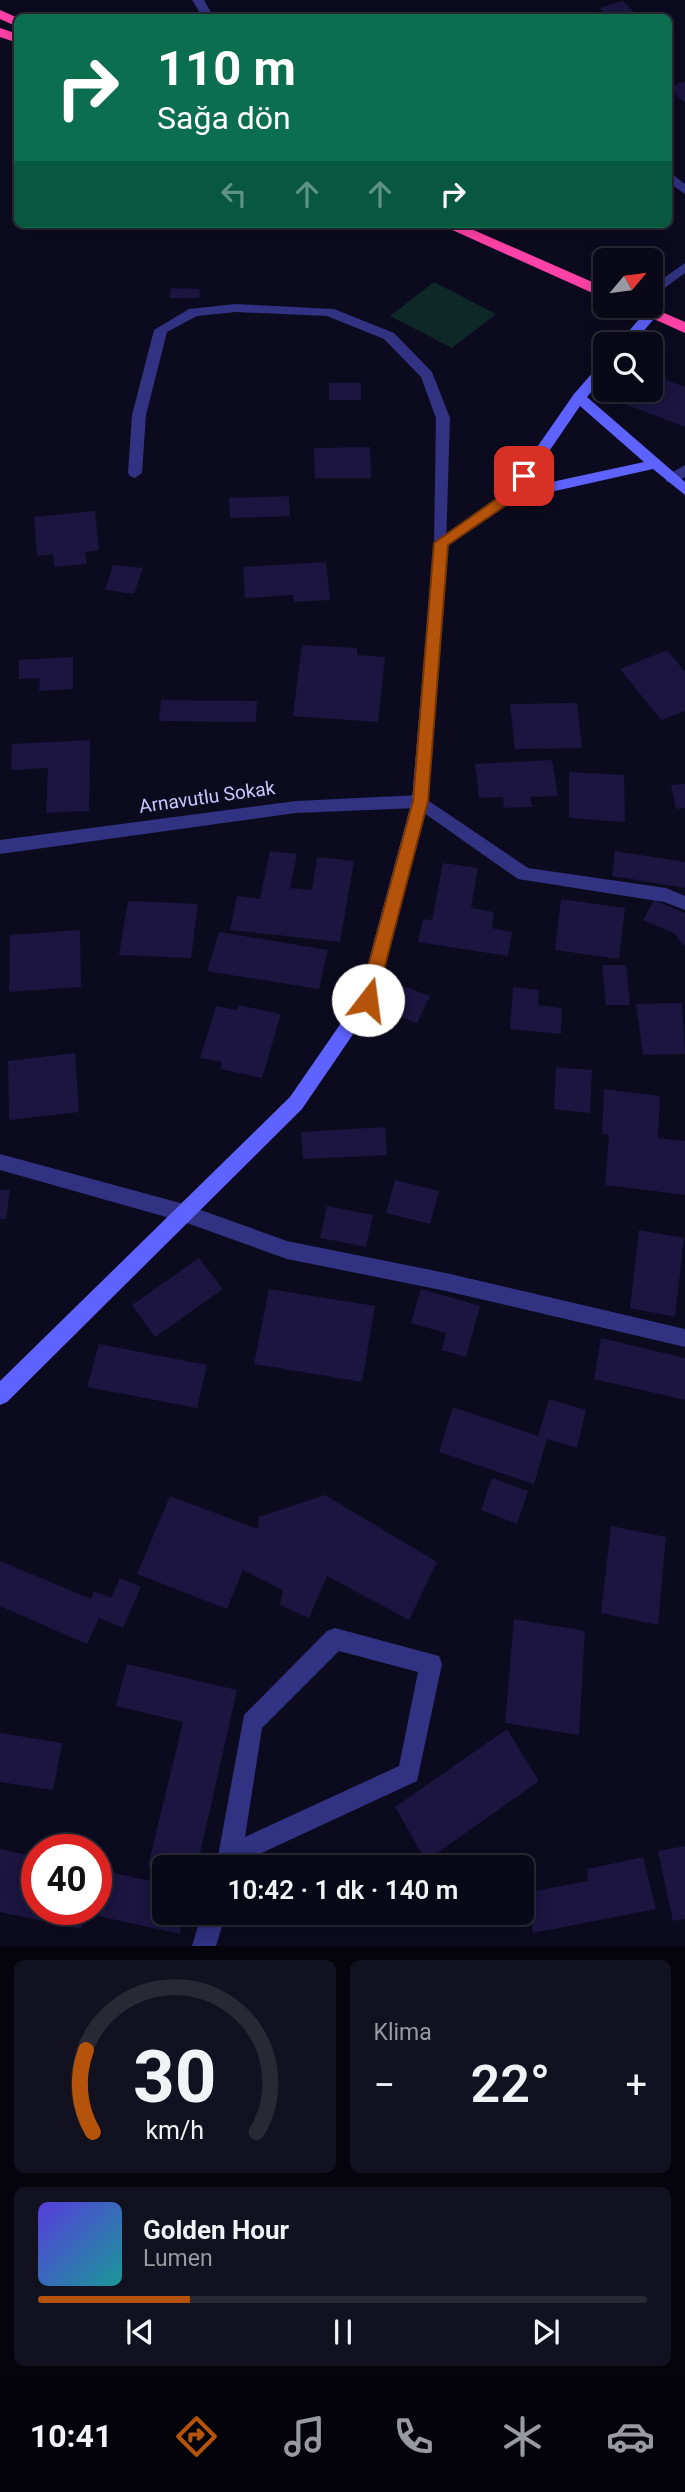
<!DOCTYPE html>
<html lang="tr">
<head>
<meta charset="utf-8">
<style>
  :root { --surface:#090816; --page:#12111f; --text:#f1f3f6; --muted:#999aa1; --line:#292935; --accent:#b45309 }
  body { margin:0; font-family:Roboto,sans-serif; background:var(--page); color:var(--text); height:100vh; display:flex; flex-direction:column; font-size:26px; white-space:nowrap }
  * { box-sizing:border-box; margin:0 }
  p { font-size:23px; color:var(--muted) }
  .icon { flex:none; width:38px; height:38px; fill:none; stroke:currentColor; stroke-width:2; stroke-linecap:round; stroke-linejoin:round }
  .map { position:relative; height:1946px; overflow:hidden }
  .drawer { display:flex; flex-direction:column; gap:14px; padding:14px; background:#05040c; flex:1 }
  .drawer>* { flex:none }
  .hud { position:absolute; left:14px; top:14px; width:658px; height:214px; border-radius:10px; box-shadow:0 4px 18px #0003,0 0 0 2px var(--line); background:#0b6e4f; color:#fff; overflow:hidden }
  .needle { width:46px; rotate:61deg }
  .tools { position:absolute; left:593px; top:248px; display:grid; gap:14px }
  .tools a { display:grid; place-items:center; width:70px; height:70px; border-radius:10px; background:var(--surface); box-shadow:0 4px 18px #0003,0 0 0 2px var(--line); font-size:35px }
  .speed { position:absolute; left:21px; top:1834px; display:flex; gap:14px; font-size:35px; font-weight:700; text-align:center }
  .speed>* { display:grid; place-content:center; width:91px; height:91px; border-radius:50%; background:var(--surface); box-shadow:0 4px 18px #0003,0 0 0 2px var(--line); line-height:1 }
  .speed .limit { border:10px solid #d22; background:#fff; color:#111 }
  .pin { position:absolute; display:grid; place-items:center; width:60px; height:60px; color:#fff; margin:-30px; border-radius:14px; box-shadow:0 4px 10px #0006 }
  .me { position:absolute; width:77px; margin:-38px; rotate:15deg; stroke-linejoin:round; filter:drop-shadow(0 0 5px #0008) }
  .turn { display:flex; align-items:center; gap:24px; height:147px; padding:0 28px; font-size:32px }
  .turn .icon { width:91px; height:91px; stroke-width:2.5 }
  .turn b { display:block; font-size:49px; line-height:60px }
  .lanes { display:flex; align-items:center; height:66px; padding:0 28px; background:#0003; justify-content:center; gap:35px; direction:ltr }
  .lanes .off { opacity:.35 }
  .big { font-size:52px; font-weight:600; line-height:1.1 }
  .drawer .tile { flex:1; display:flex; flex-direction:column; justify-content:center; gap:10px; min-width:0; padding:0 24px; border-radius:10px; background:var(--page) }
  .drawer .dial { align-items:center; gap:0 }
  .dial svg { height:182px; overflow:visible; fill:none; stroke:var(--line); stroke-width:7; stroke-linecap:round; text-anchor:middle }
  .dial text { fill:var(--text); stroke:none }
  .song { display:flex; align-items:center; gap:21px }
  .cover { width:84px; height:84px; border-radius:10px; background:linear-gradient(135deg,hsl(250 70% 55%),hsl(180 70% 35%)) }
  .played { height:7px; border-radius:4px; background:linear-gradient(90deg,var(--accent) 25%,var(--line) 25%) }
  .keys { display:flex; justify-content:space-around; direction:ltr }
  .heat { display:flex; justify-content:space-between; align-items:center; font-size:38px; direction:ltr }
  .drawer .tiles { flex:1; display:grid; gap:14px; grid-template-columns:1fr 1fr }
  .tile:last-child { grid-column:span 2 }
  .trip { position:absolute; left:152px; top:1855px; width:382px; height:70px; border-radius:10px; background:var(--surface); box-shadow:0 4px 18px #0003,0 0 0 2px var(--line); font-weight:600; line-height:70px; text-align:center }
  .tab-bar { display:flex; height:112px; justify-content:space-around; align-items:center; background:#040309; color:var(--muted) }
  .tab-bar .icon { width:49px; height:49px }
  .tab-bar .on { color:var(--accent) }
  .tab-bar b { font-size:32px; color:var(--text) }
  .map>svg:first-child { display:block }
  .green { fill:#0d2826 }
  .building { fill:#1b1540 }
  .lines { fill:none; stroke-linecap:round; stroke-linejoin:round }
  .street { fill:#313281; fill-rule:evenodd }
  .secondary { fill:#5e63ff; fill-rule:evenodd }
  .highway { fill:#ff42a7; fill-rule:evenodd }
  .route { fill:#b45309; stroke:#753606; stroke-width:2 }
  .labels { text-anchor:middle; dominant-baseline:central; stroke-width:7; stroke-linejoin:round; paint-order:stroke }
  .street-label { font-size:19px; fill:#cac7ff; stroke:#0c0a1e }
</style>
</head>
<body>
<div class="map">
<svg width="685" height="1946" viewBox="0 0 685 1946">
  <rect width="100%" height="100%" fill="#0c0a1e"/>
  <path class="green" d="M434,282L496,314L452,348L390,316Z"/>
  <path class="building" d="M623,1L638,16L609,18L599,8Z
    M685,81V103L668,88Z
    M171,288L200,289L199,298H170Z
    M651,374L685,387V427L622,403L632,390H651Z
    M329,383H361V400H329Z
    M370,447L371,478H315L314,448Z
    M289,496L290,516L230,518L229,498Z
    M95,511L99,550L85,552L87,564L54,567L53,554L37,556L34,517Z
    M326,562L330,600L294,602L293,595L245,598L243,567Z
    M113,565L143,568L134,594L105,590Z
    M302,645L357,648V655L385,657L378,722L293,716Z
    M667,650L685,672V711L661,720L620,669Z
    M73,657V689L39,691L40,678L19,679V660Z
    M161,700L257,701L256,722L159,721Z
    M577,703L582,748L515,749L510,704Z
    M90,740L89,811L46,813L48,768L11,770L12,744Z
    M552,760L558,796L530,797L532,807L504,808L503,797L479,798L475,764Z
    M569,772L624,775L625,822L569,818Z
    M685,784V808L676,809L671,785Z
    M270,851L297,854L290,888L312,890L317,857L354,861L340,942L230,930L237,896L260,899Z
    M615,851L685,862V888L612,876Z
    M443,863L478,868L471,908L494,912L492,928L512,932L508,956L418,942L423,919L432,920Z
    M561,899L625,908L619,959L555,950Z
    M654,900L685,913V947L674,933L643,920Z
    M128,901L198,904L191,958L119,955Z
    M80,930L81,987L9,992L10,935Z
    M219,932L328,950L319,989L207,971Z
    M602,965H626L630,1005H606Z
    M403,986L430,996L417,1023L389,1013Z
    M513,987L539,990L538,1005L562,1008L561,1034L510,1029Z
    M682,1003L685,1054L643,1055L636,1004Z
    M238,1005L281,1014L262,1078L220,1069L222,1062L200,1058L216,1006L237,1010Z
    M75,1053L79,1112L9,1120L8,1061Z
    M556,1067L592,1070L590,1113L554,1109Z
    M604,1089L660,1096L658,1138L685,1141V1195L605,1185L609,1135L602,1134Z
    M385,1127L387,1155L303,1159L301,1132Z
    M395,1180L439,1191L430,1224L386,1213Z
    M0,1190H10L6,1219H0Z
    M327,1206L373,1215L366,1247L320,1238Z
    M639,1230L684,1238L675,1317L630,1308Z
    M199,1258L223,1289L155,1337L132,1305Z
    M269,1289L375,1306L362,1382L254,1364Z
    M421,1289L480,1306L466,1357L442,1350L446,1333L411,1323Z
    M601,1338L685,1358V1400L594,1379Z
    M99,1344L207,1365L197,1408L87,1387Z
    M549,1399L586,1410L577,1448L547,1439L534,1484L439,1452L453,1407L538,1436Z
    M492,1478L528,1491L517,1524L481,1510Z
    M325,1495L437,1562L409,1620L327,1576L309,1618L280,1605L283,1590L243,1570L227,1609L137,1574L170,1496L258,1529L259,1517Z
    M611,1526L666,1537L658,1625L601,1613Z
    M0,1561L91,1599L94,1591L111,1598L120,1578L141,1587L123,1628L99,1618L87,1644L0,1606Z
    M514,1619L585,1631L579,1735L505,1723Z
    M127,1664L237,1690L197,1867H164V1870L148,1866L183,1722L116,1706Z
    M507,1729L539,1781L426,1861L395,1807Z
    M0,1733L62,1743L53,1790L0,1782Z
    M685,1846V1919L673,1921L658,1851Z
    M0,1849L37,1857V1909H96V1869L164,1884V1913H184L180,1934L85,1913L81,1929L0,1912Z
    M643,1857L656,1909L533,1933L525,1893L588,1881L587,1869Z"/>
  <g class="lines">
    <path class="street" d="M192,0H204L214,18H203Z
      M668,171L685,184V194L668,182Z
      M685,263V273L651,298V287Z
      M236,304L334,309L394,333L432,372L450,418L446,547H436L434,543L436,418L421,377L384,339L327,316L236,312L197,316L167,332L146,415L142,473L135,478L130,476L128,473L132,415L154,330L189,309Z
      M685,465V477L676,482H666V476Z
      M420,795L528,868L666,888L685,896V910L664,902L518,879L417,808L296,813L0,854V840L296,801Z
      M0,1154L184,1204L287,1241L446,1273L685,1329V1347L446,1291L287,1259L184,1222L0,1170Z
      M335,1628L439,1656L442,1664L417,1781L240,1863V1867H216L244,1715L327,1631ZM339,1651L418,1672L399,1766L245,1837L262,1728Z
      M202,1913H226L216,1946H192Z"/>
    <path class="secondary" d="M651,310L658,314L632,345H617L646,311Z
      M606,362V375L587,397L685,482V495L653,469L515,500L448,545L428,801L373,1005L302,1109L7,1402L0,1405V1381L290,1097L359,997L412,801L434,543L506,492L574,394L601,363ZM580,406L644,462L524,488Z"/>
    <path class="highway" d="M0,10L18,18V27L0,19Z
      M0,28L18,34V43L0,37Z
      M439,224H460L606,288V299Z
      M625,306H648L685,322V333Z"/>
  </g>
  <path class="route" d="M524,472L531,476L515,499L448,545L428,801L376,1000L368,1007L359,1000L413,801L434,543L506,492L520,473Z"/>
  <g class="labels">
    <g class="street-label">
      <text transform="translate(207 797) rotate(-8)">Arnavutlu Sokak</text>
    </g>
  </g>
</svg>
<div class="tools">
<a><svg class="needle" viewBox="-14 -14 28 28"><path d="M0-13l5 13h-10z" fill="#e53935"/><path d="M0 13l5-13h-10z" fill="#999aa1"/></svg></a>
<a><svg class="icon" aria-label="search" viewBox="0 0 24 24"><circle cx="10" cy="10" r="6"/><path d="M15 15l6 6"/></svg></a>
</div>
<div class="speed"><div class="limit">40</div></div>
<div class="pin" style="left:524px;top:476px;background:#d93025"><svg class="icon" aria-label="arrive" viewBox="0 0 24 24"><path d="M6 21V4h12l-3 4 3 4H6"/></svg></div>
<svg class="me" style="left:368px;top:1000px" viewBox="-20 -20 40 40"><circle r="19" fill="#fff"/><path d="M0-13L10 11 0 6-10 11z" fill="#b45309"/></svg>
<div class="trip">10:42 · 1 dk · 140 m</div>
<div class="hud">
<div class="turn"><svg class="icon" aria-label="right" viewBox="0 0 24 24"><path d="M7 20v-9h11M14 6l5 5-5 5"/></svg><div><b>110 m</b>Sağa dön</div></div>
<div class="lanes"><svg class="icon off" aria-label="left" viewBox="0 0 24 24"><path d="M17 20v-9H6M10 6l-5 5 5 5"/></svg><svg class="icon off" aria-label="ahead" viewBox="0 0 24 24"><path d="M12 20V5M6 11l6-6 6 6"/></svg><svg class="icon off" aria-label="ahead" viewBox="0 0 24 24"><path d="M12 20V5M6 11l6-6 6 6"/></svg><svg class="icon" aria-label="right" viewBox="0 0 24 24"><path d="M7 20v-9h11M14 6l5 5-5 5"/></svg></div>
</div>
</div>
<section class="drawer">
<div class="tiles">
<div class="tile dial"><svg viewBox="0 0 100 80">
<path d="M14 69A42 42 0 1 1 86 69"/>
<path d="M14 69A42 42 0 0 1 11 33" stroke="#b45309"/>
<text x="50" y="56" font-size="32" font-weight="700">30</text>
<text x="50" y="72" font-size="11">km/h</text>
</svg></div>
<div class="tile"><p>Klima</p>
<div class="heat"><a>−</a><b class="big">22°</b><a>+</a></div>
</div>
<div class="tile">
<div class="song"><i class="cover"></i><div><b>Golden Hour</b><p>Lumen</p></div></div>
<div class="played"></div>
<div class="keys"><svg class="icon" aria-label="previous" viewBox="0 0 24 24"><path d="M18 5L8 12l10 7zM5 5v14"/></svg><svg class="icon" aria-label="pause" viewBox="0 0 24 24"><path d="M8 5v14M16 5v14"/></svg><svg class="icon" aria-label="next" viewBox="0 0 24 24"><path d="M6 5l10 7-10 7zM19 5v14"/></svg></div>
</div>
</div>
</section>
<nav class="tab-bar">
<b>10:41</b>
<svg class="icon on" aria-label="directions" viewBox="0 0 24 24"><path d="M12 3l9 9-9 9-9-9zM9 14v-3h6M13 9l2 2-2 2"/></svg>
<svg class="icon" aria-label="music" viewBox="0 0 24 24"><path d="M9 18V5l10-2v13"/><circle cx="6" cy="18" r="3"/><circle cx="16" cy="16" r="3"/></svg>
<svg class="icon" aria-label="phone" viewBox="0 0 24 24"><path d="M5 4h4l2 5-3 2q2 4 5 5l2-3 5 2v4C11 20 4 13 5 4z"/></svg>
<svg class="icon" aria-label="climate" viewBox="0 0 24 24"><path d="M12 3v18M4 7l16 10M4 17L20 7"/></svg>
<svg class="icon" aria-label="car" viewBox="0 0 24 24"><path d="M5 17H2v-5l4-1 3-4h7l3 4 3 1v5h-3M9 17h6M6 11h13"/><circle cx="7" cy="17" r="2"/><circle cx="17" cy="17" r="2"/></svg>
</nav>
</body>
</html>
